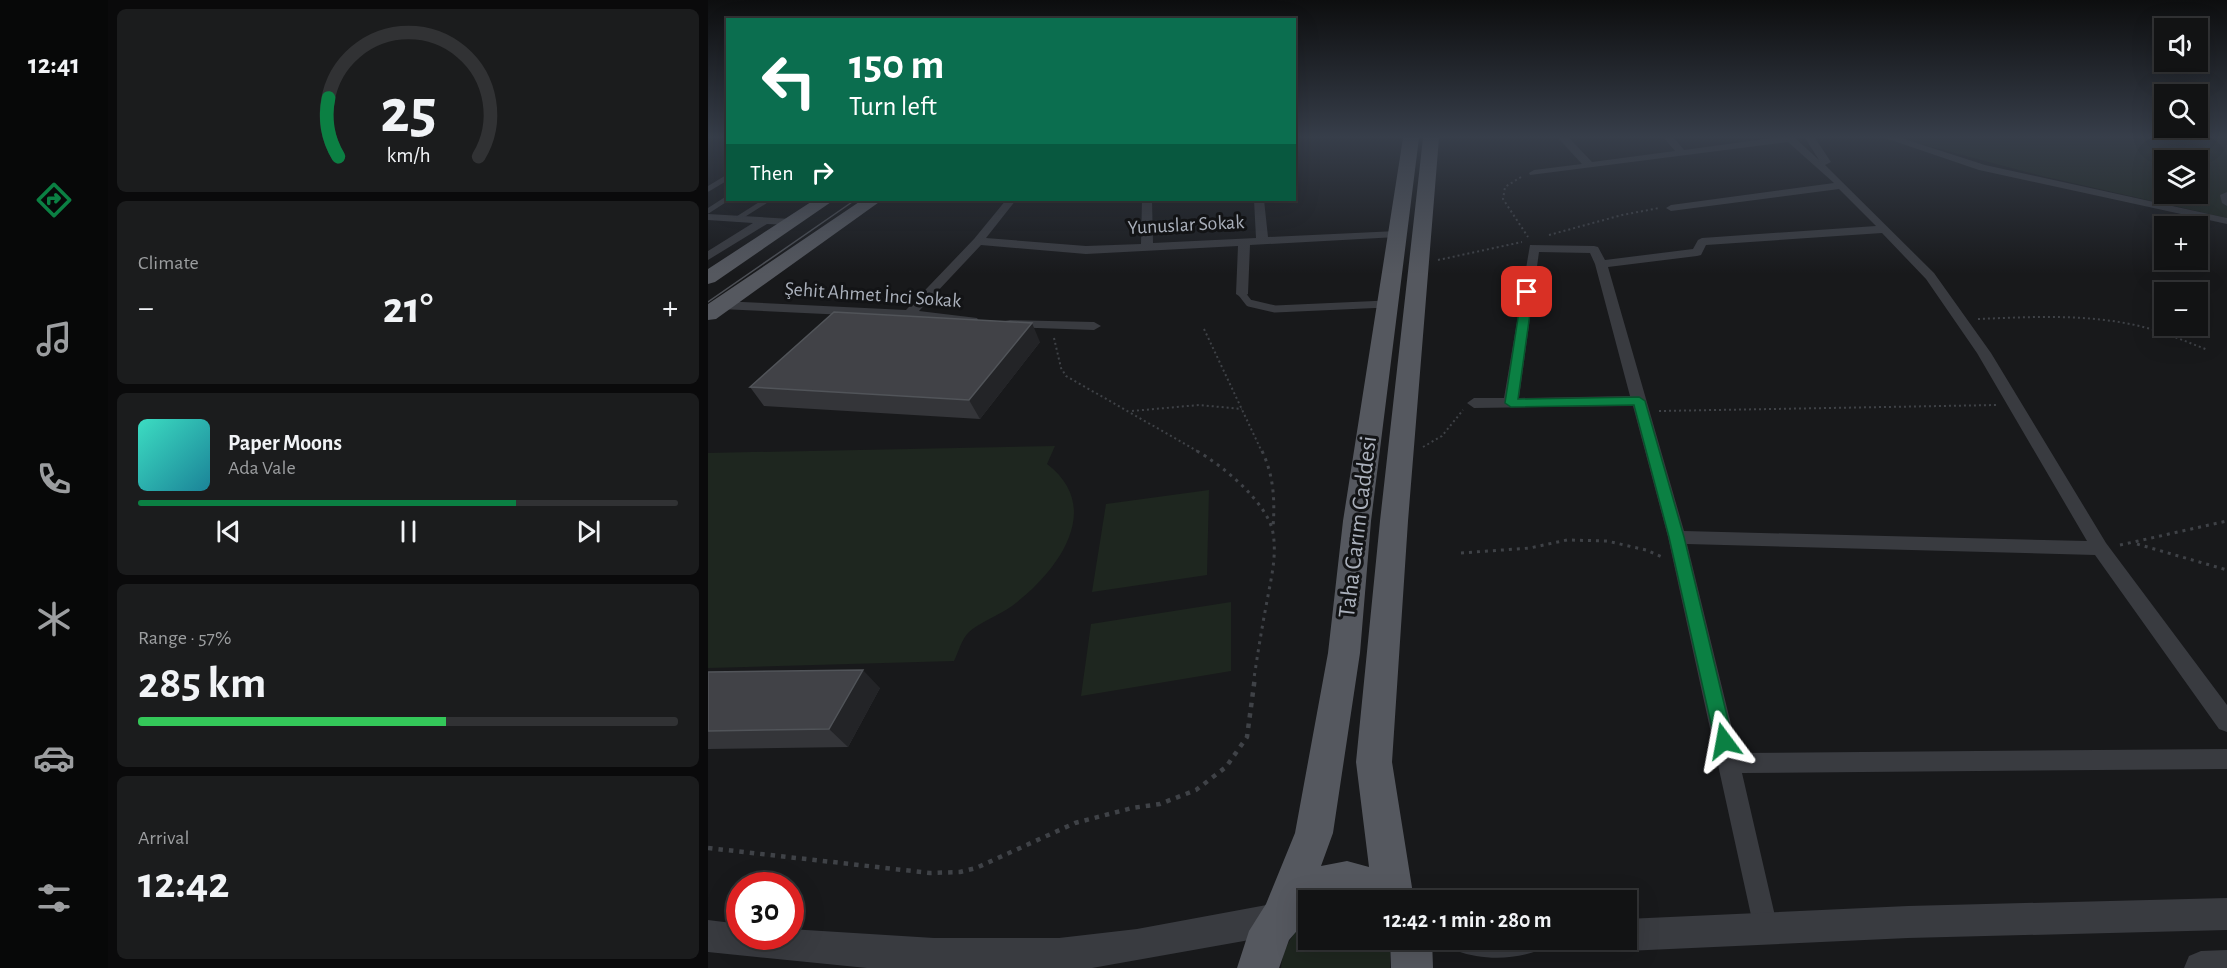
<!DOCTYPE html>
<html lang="en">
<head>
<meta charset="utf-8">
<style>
  :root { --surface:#121314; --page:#1b1c1d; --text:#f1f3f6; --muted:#9c9ea0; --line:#313234; --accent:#0b8043 }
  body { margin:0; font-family:"Alegreya Sans",sans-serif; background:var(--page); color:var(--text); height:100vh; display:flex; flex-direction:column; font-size:22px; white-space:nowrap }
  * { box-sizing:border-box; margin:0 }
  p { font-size:20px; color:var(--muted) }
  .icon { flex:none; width:33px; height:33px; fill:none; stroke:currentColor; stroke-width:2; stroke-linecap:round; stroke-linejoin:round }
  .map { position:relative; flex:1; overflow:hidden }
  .sheet { display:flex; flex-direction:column; gap:9px; padding:9px; background:#0a0a0b; width:600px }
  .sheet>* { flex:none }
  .top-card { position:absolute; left:18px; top:18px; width:570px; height:183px; border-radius:0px; box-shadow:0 6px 24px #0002,0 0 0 2px var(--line); background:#0b6e4f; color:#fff; overflow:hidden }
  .fabs { position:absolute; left:1446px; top:18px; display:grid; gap:12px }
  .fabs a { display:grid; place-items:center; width:54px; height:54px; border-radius:0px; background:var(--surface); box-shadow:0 6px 24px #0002,0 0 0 2px var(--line); font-size:30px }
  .speed { position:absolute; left:18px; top:872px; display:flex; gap:12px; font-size:30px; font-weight:700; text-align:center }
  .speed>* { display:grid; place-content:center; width:78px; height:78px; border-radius:50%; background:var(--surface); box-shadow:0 6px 24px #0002,0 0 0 2px var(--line); line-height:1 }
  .speed .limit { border:9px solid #d22; background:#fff; color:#111 }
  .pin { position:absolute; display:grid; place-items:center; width:51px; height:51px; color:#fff; margin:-26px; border-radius:12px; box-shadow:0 3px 9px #0006 }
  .me { position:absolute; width:66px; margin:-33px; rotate:347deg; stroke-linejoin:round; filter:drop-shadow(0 0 4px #0008) }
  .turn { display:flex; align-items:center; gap:21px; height:126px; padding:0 24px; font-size:27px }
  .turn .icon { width:78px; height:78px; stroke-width:2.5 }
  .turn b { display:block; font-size:42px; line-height:51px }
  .then { display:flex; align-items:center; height:57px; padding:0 24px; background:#0003; gap:12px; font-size:22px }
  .big { font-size:45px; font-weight:700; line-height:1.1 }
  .sheet .card { flex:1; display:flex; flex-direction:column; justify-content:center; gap:9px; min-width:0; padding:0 21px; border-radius:9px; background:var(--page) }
  .sheet .dial { align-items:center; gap:0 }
  .dial svg { height:156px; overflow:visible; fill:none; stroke:var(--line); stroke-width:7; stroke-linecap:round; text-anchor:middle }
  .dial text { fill:var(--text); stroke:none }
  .song { display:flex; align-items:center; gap:18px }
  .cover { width:72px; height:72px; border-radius:9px; background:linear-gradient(135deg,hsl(170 70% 55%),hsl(190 70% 35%)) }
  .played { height:6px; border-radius:3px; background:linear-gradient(90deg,var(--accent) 70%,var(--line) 70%) }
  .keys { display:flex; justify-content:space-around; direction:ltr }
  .heat { display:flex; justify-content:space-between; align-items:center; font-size:33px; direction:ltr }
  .charge { height:9px; border-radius:4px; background:linear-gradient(90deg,#34c759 57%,var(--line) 0) }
  .trip { position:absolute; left:590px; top:890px; width:339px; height:60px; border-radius:0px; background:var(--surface); box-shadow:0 6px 24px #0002,0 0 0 2px var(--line); font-weight:700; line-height:60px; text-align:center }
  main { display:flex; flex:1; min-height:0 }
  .dock { display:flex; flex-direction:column; width:108px; justify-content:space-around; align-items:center; background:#070808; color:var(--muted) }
  .dock .icon { width:42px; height:42px }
  .dock .current { color:var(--accent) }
  .dock b { font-size:27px; color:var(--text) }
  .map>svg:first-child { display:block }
  .green { fill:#1e261f; fill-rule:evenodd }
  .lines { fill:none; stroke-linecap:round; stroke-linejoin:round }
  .path-far2 { stroke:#3f4247; stroke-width:2; stroke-dasharray:2 3; stroke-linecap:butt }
  .path-far1 { stroke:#3f4247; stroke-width:3; stroke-dasharray:3 5; stroke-linecap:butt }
  .path { stroke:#3f4247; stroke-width:4.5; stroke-dasharray:4.5 6; stroke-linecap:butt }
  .service-far1 { stroke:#393b40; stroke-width:5 }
  .service { stroke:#393b40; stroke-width:7 }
  .minor { fill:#393b40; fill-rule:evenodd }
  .tertiary { fill:#393b40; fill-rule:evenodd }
  .primary { fill:#55585f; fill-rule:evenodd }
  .tram { stroke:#4c4f55; stroke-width:1.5 }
  .wall { fill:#343539 }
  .shaded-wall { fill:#232427 }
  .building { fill:#414247; stroke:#515459; stroke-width:1.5 }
  .route { fill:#0b8043; stroke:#07532c; stroke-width:1.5 }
  .labels { text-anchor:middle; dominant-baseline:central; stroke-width:6; stroke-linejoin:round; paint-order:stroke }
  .far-street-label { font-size:20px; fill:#aab0bb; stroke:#131416 }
  .street-label { font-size:24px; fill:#aab0bb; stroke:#131416 }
</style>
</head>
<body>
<main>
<nav class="dock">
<b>12:41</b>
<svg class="icon current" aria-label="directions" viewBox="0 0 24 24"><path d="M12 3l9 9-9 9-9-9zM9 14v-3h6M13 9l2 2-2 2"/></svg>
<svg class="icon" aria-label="music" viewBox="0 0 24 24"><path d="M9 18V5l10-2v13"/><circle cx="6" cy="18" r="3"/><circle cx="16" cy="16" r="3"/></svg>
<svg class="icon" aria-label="phone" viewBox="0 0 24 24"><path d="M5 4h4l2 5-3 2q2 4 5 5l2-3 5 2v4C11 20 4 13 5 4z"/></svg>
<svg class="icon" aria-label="climate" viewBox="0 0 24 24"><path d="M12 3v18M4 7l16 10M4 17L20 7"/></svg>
<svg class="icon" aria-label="car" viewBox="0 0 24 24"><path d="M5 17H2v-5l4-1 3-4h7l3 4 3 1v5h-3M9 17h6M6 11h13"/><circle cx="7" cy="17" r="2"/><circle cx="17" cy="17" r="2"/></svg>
<svg class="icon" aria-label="filters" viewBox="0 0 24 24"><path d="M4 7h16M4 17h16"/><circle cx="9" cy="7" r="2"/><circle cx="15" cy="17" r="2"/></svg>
</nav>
<section class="sheet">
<div class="card dial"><svg viewBox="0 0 100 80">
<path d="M14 69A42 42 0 1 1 86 69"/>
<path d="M14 69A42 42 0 0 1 9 39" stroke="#0b8043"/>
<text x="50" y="56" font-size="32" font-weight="700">25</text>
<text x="50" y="72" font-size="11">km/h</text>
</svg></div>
<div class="card"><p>Climate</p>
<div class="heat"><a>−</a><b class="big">21°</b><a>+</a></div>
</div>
<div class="card">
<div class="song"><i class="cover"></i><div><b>Paper Moons</b><p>Ada Vale</p></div></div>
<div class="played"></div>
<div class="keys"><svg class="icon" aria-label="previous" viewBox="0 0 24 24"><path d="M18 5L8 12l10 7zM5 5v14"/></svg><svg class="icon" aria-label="pause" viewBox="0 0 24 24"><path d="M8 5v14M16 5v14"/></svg><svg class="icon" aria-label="next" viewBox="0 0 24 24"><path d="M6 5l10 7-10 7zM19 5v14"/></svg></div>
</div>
<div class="card"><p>Range · 57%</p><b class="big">285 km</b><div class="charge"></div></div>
<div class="card"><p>Arrival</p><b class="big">12:42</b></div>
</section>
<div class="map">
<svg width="1519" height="968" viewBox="0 0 1519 968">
  <rect width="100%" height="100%" fill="#18191b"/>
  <path class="green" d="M1190,138H1519V218L1334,176ZM1456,160H1490V194H1456Z
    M347,446L339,464C398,509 348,573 304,606C292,615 270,623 261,632C254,638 250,653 246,661L0,668V453Z
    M501,490L499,575L384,592L398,504Z
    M523,602V671L373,696L383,624Z
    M600,917V939H679L682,946V968H573C575,946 586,933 600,917Z"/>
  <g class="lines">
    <path class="path-far2" d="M813,177L797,187L795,199L820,237
      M841,235L914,215L951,208
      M730,260L814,242
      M1270,319C1320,317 1372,314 1422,324C1449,329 1474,340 1500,350
      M496,329L554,452
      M346,338L353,368L358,376L491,452
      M424,411L491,405L534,409
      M951,411L1290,405
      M715,447L734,436L755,410"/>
    <path class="path-far1" d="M489,451C514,465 560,503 565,533C569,556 563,579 559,601C554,627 550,652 546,678
      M554,451C566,476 567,501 565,528
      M1429,544L1519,570
      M1412,545L1519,521
      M753,553L822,548L859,540L899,541L938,550L954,557"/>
    <path class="path" d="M0,848L222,873L252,872L268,868L367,823L424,808L452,804L488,790L518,767L539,737L547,677"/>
    <path class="service-far1" d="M0,189L20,177
      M0,211L20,198
      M29,219L59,200"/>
    <path class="service" d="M534,294L541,303L567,309L678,304"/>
    <path class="minor" d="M850,138H861L884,162L967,151L956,138H966L976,150L1064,138H1087L1111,160L1097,138H1107L1123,162L1117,165L1226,273L1283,353L1398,543L1519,705V732L1511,729L1387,555L979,544L1030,753L1519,749V769L1034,773L1070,929L1066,938L1057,942L1048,938L960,537L925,406L766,408L759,403L766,398H796L822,245L886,246L890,247L897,260L985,249L990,240L994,238L1168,226L1131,189L963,211L958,208L963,205L1126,183L1080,142L822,175L821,173L826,170L874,164ZM1174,233L1218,279L1269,353L1379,541L976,531L900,267L989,256L993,255L998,245ZM831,252L882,253L887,264L922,396L811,398Z
      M1177,138H1193L1277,165L1519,218V224L1271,170Z
      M1519,192V206L1514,203L1512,195Z
      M298,200H308L278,238L378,246L433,244L434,200H444L445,243L548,238L546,200H556L560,237L689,231L695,234L689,237L542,245L540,294L534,298L528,294L530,246L378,254L273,245L211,311L269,318L271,321L264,325L201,318L13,309L7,305L13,301L198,310L266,239Z
      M0,214L83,219L89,222L83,225L59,224L0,260V251L45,223L0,220Z
      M302,320L386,322L393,326L386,330L297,327L295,324L297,321Z"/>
    <path class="tertiary" d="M1519,898V930L1200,938L918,951L907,946L903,939H918V919L1200,906Z
      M570,903L581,908L586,919L581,930L570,935L384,968H159L0,952V920L32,924V936H82V929L226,938H351L429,929Z
      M745,939H833L829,951C805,960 773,960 749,951Z
      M1519,950V968H1476L1481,956L1493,951Z"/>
    <path class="primary" d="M695,138H711L663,521L652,653L625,833L613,866L639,861L661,867L648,762L672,521L715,138H731L700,521L684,762L706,900H600V918L581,940L571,968H529L541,931L558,904L587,833L620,653L635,521Z
      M106,200H126L7,282L0,284V269Z
      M154,200H174L8,319L0,320V304Z
      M682,939H724L725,968H683Z"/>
    <path class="tram" d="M0,302L147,200"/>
  </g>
  <path class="wall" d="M332,342L272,419L56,406L42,387Z
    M0,672L172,688L140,747L0,749Z"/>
  <path class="shaded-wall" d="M324,323L332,342L272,419L261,400Z
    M155,670L172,688L140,747L121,729Z"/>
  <path class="building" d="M126,312L324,323L261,400L42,387Z
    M155,670L121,729L0,731V672Z"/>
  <linearGradient id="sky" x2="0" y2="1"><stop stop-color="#0d0e0f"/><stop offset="0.5" stop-color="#373e4a"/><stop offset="1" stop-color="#373e4a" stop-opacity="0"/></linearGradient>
  <rect width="1519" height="274" fill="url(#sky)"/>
  <path class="route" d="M819,289L825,292L810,399L931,397L937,401L976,537L1025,741L1023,747L1016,749L1010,747L1007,741L961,537L926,405L803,407L797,403L814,292Z"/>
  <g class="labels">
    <g class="far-street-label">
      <text transform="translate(478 225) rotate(-3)">Yunuslar Sokak</text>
      <text transform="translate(165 295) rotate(4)">Şehit Ahmet İnci Sokak</text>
    </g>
    <g class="street-label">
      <text transform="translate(650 527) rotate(-83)">Taha Carım Caddesi</text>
    </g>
  </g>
</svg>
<div class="fabs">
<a><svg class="icon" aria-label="sound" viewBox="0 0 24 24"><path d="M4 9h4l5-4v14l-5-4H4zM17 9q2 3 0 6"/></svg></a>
<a><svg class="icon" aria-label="search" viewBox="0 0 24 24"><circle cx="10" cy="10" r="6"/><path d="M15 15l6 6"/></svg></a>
<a><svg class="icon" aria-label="layers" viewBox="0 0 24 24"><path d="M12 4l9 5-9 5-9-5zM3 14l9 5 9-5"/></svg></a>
<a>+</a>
<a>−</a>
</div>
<div class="speed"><div class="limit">30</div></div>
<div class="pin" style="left:819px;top:292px;background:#d93025"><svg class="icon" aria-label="arrive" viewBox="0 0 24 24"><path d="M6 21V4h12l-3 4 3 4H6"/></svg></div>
<svg class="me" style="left:1016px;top:741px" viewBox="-20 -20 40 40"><path d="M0-17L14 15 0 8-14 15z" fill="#0b8043" stroke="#fff" stroke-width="4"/></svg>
<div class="trip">12:42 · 1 min · 280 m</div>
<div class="top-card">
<div class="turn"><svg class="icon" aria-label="left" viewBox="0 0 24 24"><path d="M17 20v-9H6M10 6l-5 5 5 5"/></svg><div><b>150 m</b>Turn left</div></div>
<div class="then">Then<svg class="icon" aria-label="right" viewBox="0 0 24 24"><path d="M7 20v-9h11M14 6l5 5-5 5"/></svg></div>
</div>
</div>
</main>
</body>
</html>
